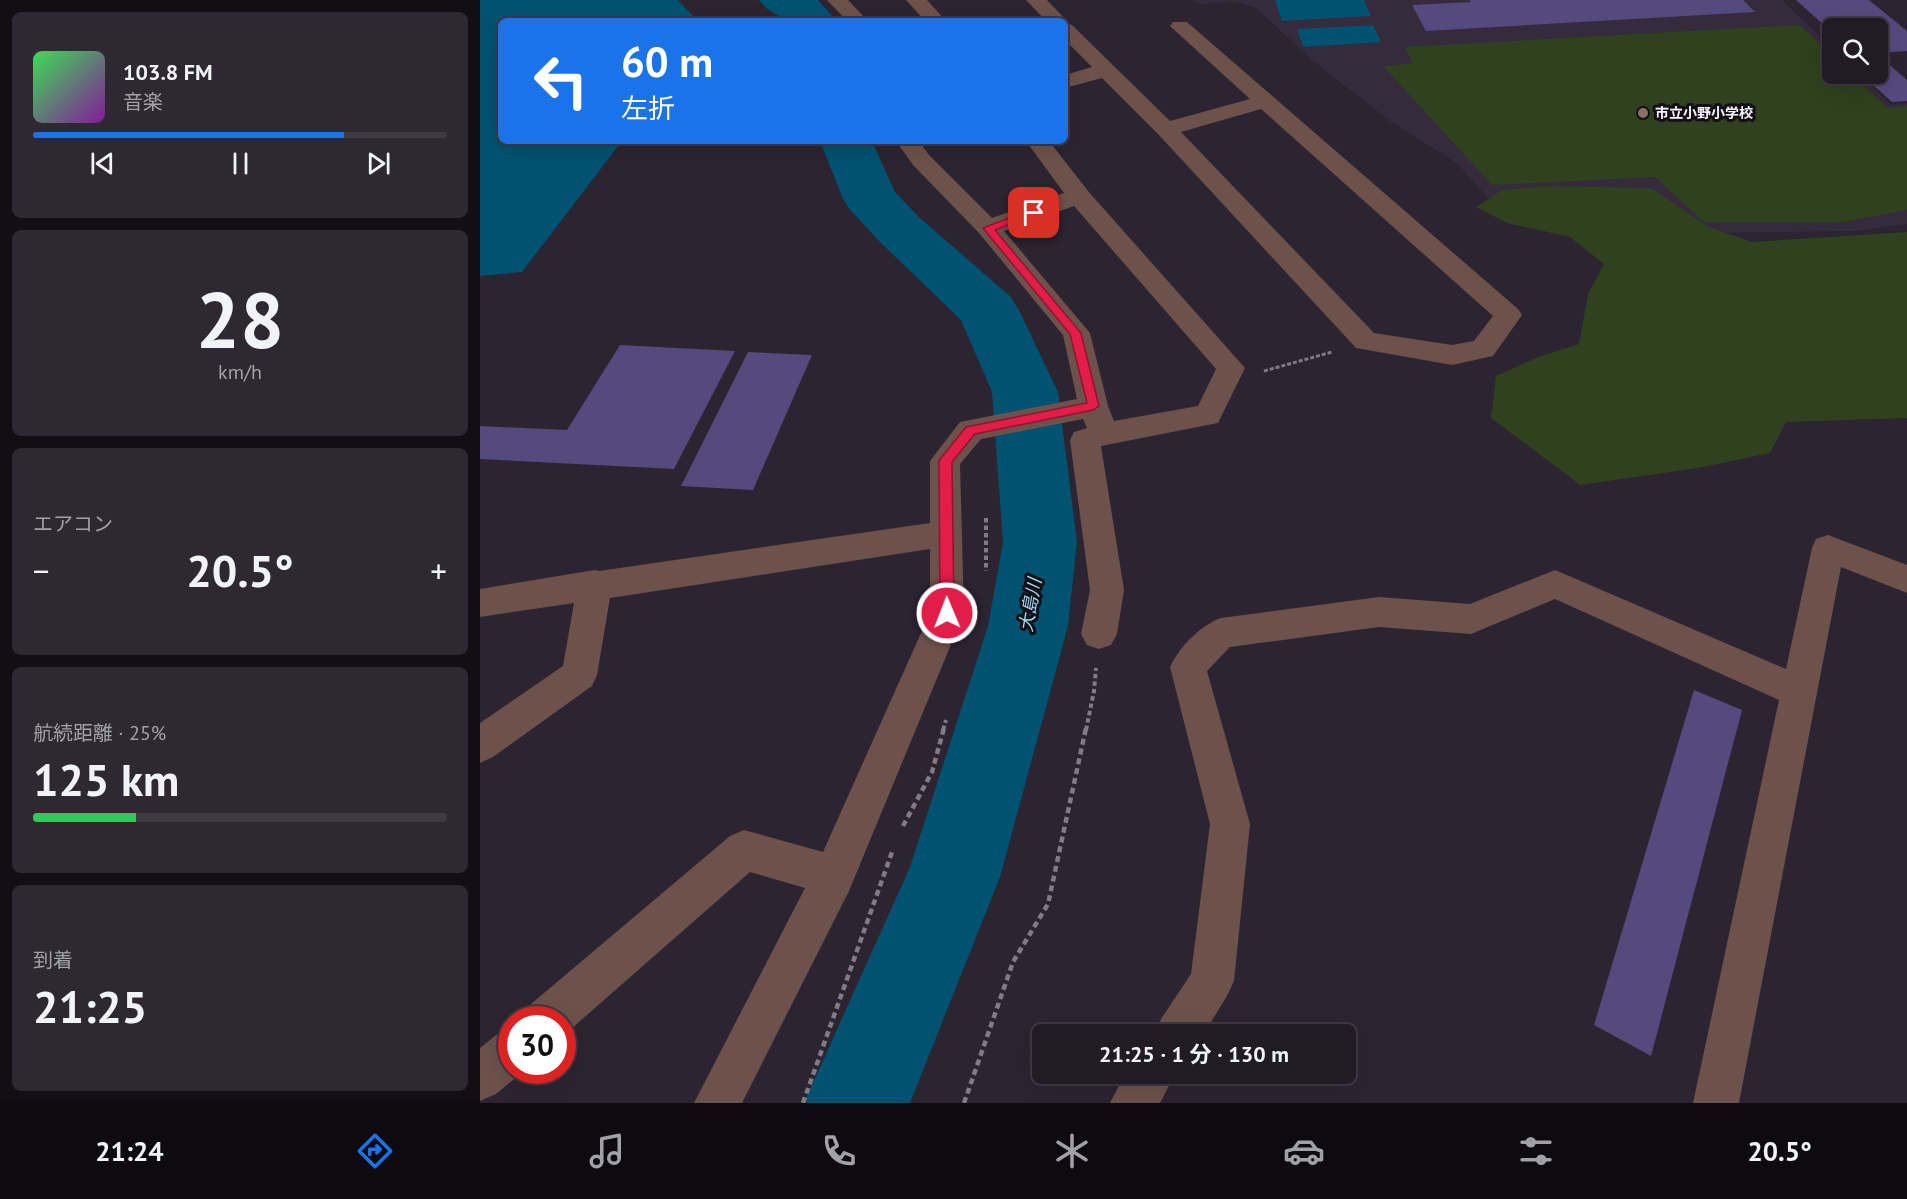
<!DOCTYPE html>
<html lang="ja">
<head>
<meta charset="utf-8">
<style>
  :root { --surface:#211b25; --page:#2d2832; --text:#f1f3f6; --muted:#a2a1a7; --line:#3e3942; --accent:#1a73e8 }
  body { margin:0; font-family:"PT Sans","Noto Sans JP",sans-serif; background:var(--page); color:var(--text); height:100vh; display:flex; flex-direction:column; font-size:22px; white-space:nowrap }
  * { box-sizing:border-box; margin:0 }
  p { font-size:20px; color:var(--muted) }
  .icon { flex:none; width:33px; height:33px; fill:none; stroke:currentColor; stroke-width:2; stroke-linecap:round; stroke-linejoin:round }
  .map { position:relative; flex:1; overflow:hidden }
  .drawer { display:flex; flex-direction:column; gap:12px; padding:12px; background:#120f14; width:480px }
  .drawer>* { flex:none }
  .guide { position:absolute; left:18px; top:18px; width:570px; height:126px; border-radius:9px; box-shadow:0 6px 24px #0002,0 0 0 2px var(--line); background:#1a73e8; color:#fff; overflow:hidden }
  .fabs { position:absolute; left:1342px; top:18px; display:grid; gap:12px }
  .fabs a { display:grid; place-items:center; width:66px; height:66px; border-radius:9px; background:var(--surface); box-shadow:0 6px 24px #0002,0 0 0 2px var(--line); font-size:30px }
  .speed { position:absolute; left:18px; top:1006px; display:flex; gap:12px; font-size:30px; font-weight:700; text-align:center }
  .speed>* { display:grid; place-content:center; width:78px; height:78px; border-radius:50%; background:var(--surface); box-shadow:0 6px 24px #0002,0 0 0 2px var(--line); line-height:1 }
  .speed .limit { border:9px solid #d22; background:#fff; color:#111 }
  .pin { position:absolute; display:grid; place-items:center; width:51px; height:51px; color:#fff; margin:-26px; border-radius:12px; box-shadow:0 3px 9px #0006 }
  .me { position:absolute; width:66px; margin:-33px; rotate:359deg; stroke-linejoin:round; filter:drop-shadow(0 0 4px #0008) }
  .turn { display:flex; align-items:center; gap:21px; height:126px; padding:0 24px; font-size:27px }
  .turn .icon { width:78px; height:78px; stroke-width:2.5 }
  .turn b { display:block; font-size:42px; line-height:51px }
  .big { font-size:45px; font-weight:700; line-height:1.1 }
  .drawer .widget { flex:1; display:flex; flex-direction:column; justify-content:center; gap:9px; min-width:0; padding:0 21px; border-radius:9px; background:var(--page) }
  .drawer .dial { align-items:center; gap:0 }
  .dial b { font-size:78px; line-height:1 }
  .song { display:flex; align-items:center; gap:18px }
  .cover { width:72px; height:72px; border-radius:9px; background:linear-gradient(135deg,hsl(130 70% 55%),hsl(290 70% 35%)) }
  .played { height:6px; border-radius:3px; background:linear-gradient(90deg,var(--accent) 75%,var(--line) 75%) }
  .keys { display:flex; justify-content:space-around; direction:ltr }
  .heat { display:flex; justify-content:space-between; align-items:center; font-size:33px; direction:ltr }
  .charge { height:9px; border-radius:4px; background:linear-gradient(90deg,#34c759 25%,var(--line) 0) }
  .trip { position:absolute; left:552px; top:1024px; width:324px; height:60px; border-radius:9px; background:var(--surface); box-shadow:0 6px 24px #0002,0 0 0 2px var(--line); font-weight:700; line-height:60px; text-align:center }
  .menu { display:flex; height:96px; justify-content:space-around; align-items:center; background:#0d0b0f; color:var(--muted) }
  .menu .icon { width:42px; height:42px }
  .menu .active { color:var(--accent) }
  .menu b { font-size:27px; color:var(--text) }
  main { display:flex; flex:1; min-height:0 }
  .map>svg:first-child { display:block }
  .built { fill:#362a3d }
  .green { fill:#2f411e }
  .water { fill:#005271 }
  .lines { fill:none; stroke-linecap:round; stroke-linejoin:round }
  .river { fill:#005271; fill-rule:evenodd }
  .building { fill:#544a7e }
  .path-far2 { stroke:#817b86; stroke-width:3; stroke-dasharray:4 2; stroke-linecap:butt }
  .path-far1 { stroke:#817b86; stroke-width:4; stroke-dasharray:4.5 3; stroke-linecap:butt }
  .path { stroke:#817b86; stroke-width:4.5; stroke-dasharray:6 4; stroke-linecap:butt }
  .minor { fill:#6d524b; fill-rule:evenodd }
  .route { fill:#e11d48; stroke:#92132f; stroke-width:1.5 }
  .education-dot { fill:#8d6e63; stroke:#120f15; stroke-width:2 }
  .labels { text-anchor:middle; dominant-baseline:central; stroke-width:6; stroke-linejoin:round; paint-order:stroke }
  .far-poi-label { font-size:14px; font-weight:bold; fill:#f8f3fc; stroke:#120f15; text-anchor:start }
  .water-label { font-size:18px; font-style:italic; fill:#a1d8f5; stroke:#120f15 }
</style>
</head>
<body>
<main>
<section class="drawer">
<div class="widget">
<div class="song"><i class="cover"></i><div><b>103.8 FM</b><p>音楽</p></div></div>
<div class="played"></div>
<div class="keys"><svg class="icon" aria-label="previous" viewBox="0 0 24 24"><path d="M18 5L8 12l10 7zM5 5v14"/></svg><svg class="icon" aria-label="pause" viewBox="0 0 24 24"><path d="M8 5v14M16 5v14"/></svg><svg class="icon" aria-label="next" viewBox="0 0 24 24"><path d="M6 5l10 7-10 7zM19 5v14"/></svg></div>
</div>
<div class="widget dial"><b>28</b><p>km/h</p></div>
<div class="widget"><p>エアコン</p>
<div class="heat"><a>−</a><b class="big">20.5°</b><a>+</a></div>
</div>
<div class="widget"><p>航続距離 · 25%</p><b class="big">125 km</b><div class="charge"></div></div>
<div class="widget"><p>到着</p><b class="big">21:25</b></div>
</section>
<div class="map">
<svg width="1427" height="1103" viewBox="0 0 1427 1103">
  <rect width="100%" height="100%" fill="#2c2431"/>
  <path class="built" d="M711,0H1302L1353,49V74H1379L1411,105L1427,103V224L1375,231L1227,233L1010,201L978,164L910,121L832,60L775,7L754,2L720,4Z"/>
  <path class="green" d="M1320,25L1353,56V74H1371L1408,108L1427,106V210L1363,222H1224L1175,177L1012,185L903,66L933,63L925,47Z
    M1071,186L1171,188L1227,226L1272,242L1427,232V418L1306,422L1290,453L1218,468L1100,485L1095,481L1011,418L1016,376L1058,357L1099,344L1108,294L1124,264L1090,237L1027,223L996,207L1022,190Z"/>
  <path class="water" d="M0,0H198L218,21H21V141H142L42,272L0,276Z
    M795,0H884L891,16L802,21Z
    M893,25L901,42L823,47L817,29Z"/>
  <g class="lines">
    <path class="river" d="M279,0H338L357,21C330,21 297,25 279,0Z
      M340,141H392L415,192L440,218L530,296L539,310L578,392L597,542L588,626L520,877L430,1103H324L430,867L508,626L523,542L512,392L481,320L400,242L371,211L363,199Z"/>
  </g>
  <path class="building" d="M990,0H1263L1275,12L946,31L932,5L991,2Z
    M1316,0H1389L1427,31V51L1398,53V28H1353V33Z
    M1398,55L1427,80V101L1412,102L1381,74H1398Z
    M140,345L255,351L194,469L0,459V426L87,430Z
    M268,352L332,355L273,490L201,486Z
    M1214,690L1262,710L1171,1056L1114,1025Z"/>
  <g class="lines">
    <path class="path-far2" d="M784,371L852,352"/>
    <path class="path-far1" d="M506,518V571
      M463,730L466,720
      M606,730L614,691L616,668"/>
    <path class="path" d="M423,826L452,772L464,728
      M323,1103L412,852
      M484,1103L533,962L568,904L606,728"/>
    <path class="minor" d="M347,0H368L388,21H367Z
      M426,0H447L466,21H445Z
      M546,0H567L587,21L585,23L592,25L690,121L770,99L690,26L693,22H707L1038,309L1042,315L1013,356L972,365L876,348L678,134L622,78L585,88V75L612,67L585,40V21H566ZM781,109L1013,316L994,341L972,345L894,333L701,132Z
      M416,141H439L449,155L512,218L584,193L546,141H569L608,191L765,368L738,423L621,446L644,590L637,634L631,645L619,649L607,645L601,634L610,590L590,440L594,432L607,428L603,419L501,439L480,464L484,613L369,891L262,1103H214L325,888L270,872L83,1036L82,1020H45L51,1004L250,836L264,830L343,852L450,613V549L130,598L117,675L112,686L13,757L0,763V723L83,666L94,603L0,617V589L115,570L119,571L450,523V461L480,422L597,399L583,335L499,233L433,165ZM594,206L736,369L718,406L634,421L628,406L610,333L524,231Z
      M1348,535L1427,565V593L1361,567L1259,1103H1213L1299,700L1075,599L991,634L899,627L750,647L727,671L770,824L754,981L747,996L723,1035H674L681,1019L711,974L730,824L690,667C699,647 721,625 741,618L899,597L990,604L1075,570L1306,669L1332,548L1336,539Z
      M32,1028V1071H44L16,1094L0,1101V1048L16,1035Z
      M645,1074H695L680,1103H630Z"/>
  </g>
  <path class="route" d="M550,210L559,213L515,230L601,333L619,406L613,410L495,434L472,462L474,613L472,617H462L460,613L459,461L461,458L486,427L607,403L590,334L503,228Z"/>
  <circle class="education-dot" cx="1163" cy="113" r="6"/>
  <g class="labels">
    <g class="far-poi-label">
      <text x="1175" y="113">市立小野小学校</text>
    </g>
    <g class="water-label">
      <text transform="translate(550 605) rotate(-80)">大島川</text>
    </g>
  </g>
</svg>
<div class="fabs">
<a><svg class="icon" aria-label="search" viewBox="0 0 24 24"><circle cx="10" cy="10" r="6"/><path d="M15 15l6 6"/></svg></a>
</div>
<div class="speed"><div class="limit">30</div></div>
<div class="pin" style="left:554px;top:213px;background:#d93025"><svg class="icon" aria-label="arrive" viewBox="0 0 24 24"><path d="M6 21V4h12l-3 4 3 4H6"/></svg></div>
<svg class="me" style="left:467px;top:613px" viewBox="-20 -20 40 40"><circle r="17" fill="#e11d48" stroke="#fff" stroke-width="3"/><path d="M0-11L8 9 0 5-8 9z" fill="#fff"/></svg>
<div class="trip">21:25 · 1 分 · 130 m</div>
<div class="guide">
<div class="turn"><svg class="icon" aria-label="left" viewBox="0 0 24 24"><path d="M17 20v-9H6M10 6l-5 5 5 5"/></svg><div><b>60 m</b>左折</div></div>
</div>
</div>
</main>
<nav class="menu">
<b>21:24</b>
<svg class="icon active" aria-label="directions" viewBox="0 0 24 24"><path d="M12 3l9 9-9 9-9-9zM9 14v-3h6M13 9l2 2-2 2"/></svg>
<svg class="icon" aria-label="music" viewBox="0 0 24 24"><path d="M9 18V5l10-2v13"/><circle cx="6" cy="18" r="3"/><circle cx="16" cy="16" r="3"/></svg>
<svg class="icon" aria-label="phone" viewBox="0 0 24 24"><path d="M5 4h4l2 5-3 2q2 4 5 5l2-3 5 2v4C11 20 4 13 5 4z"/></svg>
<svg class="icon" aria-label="climate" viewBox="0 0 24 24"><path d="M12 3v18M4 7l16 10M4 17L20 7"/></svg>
<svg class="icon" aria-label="car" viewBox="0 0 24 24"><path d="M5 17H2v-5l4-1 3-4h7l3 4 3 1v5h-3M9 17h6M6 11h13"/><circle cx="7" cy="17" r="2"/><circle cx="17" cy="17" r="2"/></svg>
<svg class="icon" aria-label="filters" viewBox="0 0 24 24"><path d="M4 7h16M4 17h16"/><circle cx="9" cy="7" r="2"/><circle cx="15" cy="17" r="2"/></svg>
<b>20.5°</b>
</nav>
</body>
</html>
